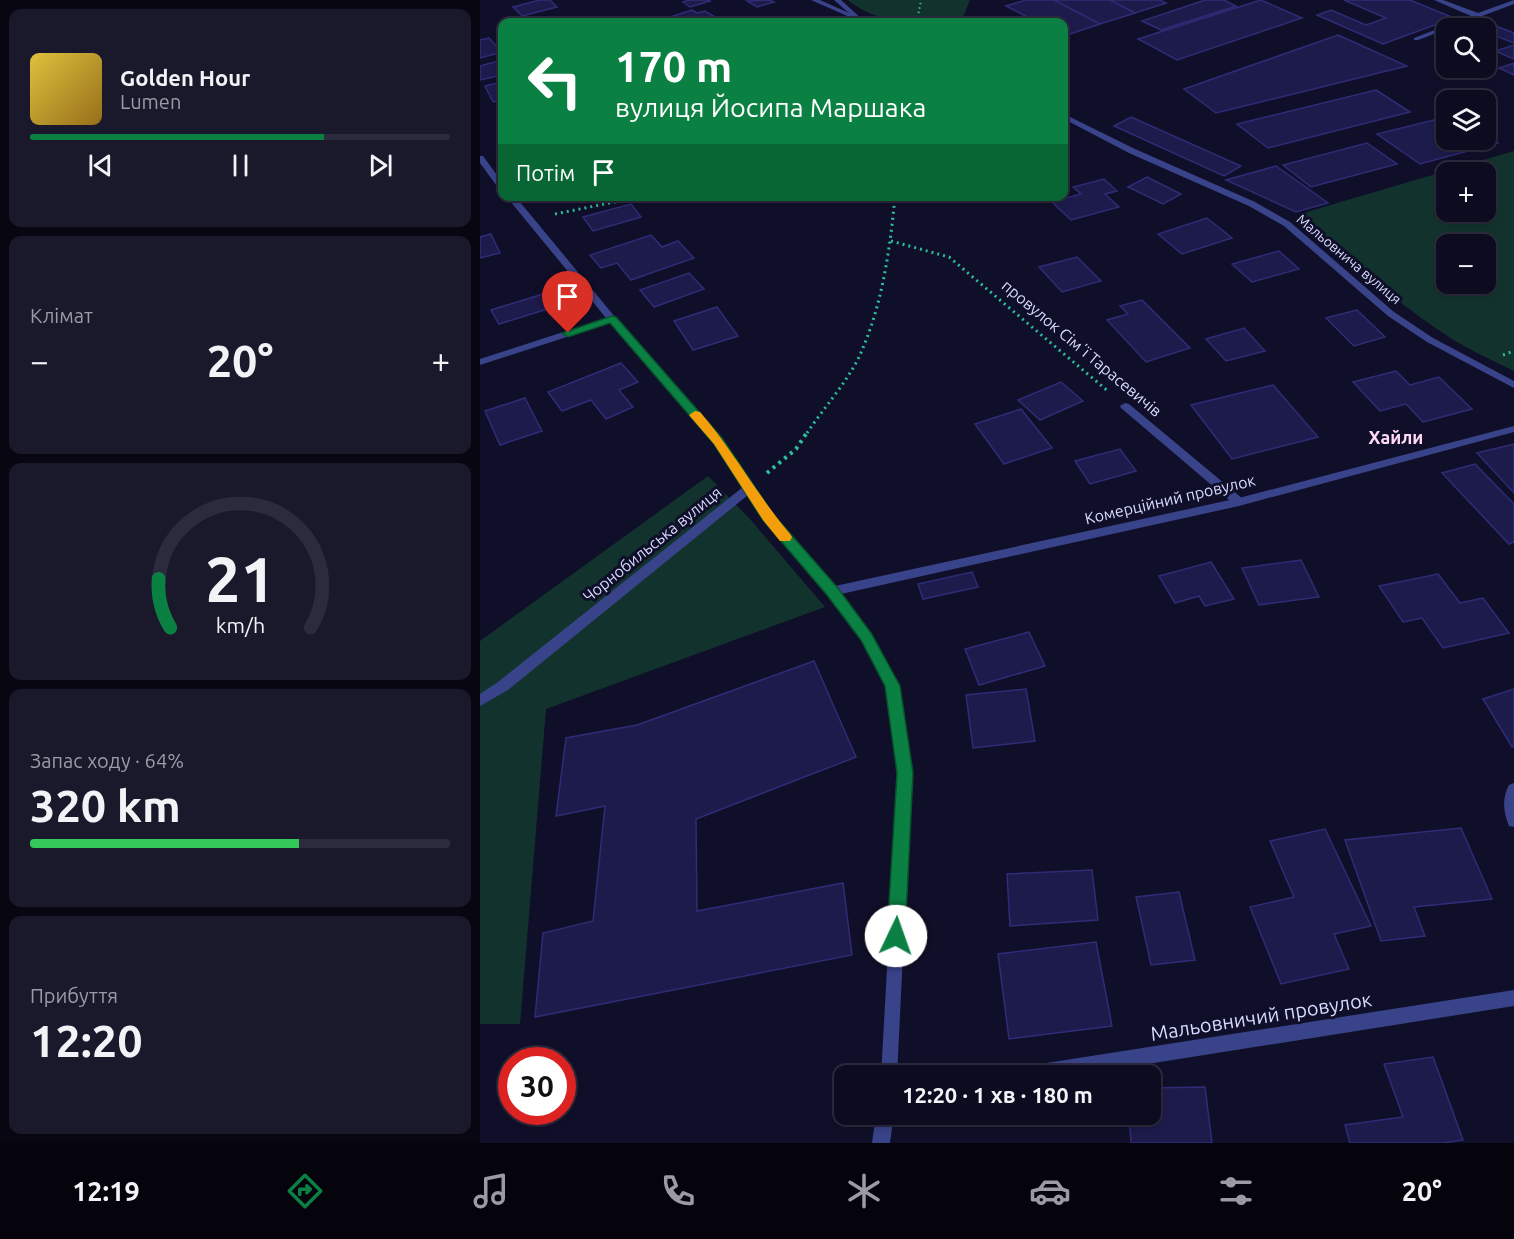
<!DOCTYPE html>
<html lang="uk">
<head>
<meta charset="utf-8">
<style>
  :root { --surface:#0c0b1f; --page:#1a192c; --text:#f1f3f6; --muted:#9a9ba4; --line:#2c2b3d; --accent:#0b8043 }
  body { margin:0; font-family:Ubuntu,sans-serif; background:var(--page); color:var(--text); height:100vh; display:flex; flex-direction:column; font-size:22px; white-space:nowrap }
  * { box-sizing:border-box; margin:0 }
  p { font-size:20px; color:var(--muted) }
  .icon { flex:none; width:33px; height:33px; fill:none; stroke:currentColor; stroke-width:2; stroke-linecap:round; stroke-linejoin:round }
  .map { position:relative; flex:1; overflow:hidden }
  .details { display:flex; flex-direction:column; gap:9px; padding:9px; background:#070611; width:480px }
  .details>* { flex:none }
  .top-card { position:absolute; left:18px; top:18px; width:570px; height:183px; border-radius:12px; box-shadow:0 3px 9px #0003,0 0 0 2px var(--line); background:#0b8043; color:#fff; overflow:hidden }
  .buttons { position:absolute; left:956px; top:18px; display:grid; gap:12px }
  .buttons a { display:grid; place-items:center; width:60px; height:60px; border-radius:12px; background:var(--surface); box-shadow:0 3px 9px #0003,0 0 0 2px var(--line); font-size:30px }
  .speed { position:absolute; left:18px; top:1047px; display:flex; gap:12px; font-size:30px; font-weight:700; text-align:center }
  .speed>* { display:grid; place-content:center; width:78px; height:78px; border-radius:50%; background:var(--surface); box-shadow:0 3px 9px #0003,0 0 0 2px var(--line); line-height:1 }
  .speed .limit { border:9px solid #d22; background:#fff; color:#111 }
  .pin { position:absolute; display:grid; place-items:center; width:51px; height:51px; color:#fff; margin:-62px -26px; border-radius:50% 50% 50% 0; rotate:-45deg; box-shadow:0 0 6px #0007 }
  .pin .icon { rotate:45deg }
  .me { position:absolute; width:66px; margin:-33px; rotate:3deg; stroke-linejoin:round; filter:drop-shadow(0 0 4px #0008) }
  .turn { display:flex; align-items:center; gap:21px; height:126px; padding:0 18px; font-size:27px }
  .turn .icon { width:78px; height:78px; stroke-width:2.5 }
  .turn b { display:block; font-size:42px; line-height:51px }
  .then { display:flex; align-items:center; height:57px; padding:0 18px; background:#0003; gap:12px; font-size:22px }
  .big { font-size:45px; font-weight:700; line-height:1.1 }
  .details .card { flex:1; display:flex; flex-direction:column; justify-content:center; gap:9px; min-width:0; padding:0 21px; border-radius:12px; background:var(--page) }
  .details .dial { align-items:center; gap:0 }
  .dial svg { height:156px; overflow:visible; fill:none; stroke:var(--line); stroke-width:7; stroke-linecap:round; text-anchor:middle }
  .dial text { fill:var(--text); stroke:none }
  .song { display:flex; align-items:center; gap:18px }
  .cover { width:72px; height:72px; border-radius:9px; background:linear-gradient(135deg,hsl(50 70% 55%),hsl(40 70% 35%)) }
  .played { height:6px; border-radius:3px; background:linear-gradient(90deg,var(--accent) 70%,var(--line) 70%) }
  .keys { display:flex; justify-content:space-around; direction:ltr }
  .heat { display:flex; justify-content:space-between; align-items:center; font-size:33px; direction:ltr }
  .charge { height:9px; border-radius:4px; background:linear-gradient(90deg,#34c759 64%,var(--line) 0) }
  .trip { position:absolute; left:354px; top:1065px; width:327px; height:60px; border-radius:12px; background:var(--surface); box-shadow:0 3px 9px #0003,0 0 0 2px var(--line); font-weight:700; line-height:60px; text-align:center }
  .dock { display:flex; height:96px; justify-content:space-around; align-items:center; background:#05040c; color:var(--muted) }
  .dock .icon { width:42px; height:42px }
  .dock .current { color:var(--accent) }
  .dock b { font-size:27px; color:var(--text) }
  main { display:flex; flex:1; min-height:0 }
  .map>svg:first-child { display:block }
  .green { fill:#12332d; fill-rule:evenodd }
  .building { fill:#1d1b4b; stroke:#2f2c77; stroke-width:1.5 }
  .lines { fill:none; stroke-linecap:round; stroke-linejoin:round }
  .path-far2 { stroke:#2cbe9e; stroke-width:2; stroke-dasharray:1.5 3; stroke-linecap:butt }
  .path-far1 { stroke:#2cbe9e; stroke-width:3; stroke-dasharray:2 4; stroke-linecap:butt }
  .path { stroke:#2cbe9e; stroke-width:4; stroke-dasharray:3 4.5; stroke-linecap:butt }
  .service { fill:#394389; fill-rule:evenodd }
  .minor { fill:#394389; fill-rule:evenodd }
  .route { fill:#0b8043; stroke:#07532c; stroke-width:1.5 }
  .slow { fill:#f59e0b }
  .labels { text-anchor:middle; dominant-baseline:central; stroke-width:6; stroke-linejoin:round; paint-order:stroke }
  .far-street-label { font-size:14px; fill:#d8daff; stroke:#100f29 }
  .street-label { font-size:16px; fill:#d8daff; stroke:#100f29 }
  .neighbourhood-label { font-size:18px; font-weight:bold; fill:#ffdaf7; stroke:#100f29 }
  .near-street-label { font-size:20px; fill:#d8daff; stroke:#100f29 }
</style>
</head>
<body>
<main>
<section class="details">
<div class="card">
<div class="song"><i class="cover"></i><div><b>Golden Hour</b><p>Lumen</p></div></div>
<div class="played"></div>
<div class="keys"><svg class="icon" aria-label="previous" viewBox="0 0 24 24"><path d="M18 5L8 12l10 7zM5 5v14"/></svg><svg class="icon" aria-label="pause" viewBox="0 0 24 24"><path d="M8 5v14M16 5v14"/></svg><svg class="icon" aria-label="next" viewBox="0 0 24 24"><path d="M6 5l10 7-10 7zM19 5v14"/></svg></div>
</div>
<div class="card"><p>Клімат</p>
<div class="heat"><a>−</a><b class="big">20°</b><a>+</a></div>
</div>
<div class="card dial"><svg viewBox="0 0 100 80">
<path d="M14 69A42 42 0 1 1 86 69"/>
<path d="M14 69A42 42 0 0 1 8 44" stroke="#0b8043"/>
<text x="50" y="56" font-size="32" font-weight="700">21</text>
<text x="50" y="72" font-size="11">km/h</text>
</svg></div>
<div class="card"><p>Запас ходу · 64%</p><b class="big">320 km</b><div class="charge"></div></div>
<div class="card"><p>Прибуття</p><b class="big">12:20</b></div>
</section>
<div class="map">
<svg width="1034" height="1143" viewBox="0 0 1034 1143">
  <rect width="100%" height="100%" fill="#100f29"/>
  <path class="green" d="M368,0H490L481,22C442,23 401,27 368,0Z
    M1034,151V371C1012,360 989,350 969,337C915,301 865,260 820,214ZM966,172H1005V212H966ZM966,244H1005V284H966Z
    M228,476L269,518L345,607L66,709L40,1024H0V641Z"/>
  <path class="building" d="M60,0H70L77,7L42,16L33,7Z
    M209,0H228L230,1L210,7L203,2Z
    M290,0L294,2L277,7L267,1Z
    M546,0H574L620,24L584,36V22H557L526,6Z
    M574,0H630L655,13L620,24Z
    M630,0H680L686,3L655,13Z
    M725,0H744L756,6L681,30L662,21Z
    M781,0L822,18L697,60L658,39Z
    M864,0H930L974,18L903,44L837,15L851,10L886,25L906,18Z
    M212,10L217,13L225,11L235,17L216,22H174Z
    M1016,26L1034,33V43L1005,32Z
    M858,35L927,66L736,113L704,89Z
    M9,38L22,52L0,58V40Z
    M1034,45V59L1015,51Z
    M22,60V75L0,80V66Z
    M1034,63V75L1019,68Z
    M22,82V100L13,102L5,86Z
    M896,90L930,112L788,148L757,124Z
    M651,117L761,166L744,176L634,126Z
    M966,117V140H1005V135L1018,143L940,164L897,134Z
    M887,143L917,164L831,187L803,165Z
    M796,166L848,203L816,212L746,180Z
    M667,177L701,194L683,204L648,187Z
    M624,179L637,191L625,194L639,207L591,220L572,202L601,194L593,187Z
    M151,204L161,217L113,231L103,217Z
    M727,218L752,238L702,254L678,234Z
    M11,234L20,253L0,258V237Z
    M171,235L182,247L198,241L214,258L151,280L137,263L121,268L110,255Z
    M799,251L819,269L772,282L752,264Z
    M597,257L621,281L582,292L559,267Z
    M209,273L224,289L174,307L160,290Z
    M63,294L71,308L19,324L11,310Z
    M662,300L710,348L666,362L627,320L648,314L640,306Z
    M237,307L258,336L213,350L194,321Z
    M877,310L905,337L874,346L846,318Z
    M764,328L785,351L746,361L726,339Z
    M141,363L158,382L139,390L153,407L126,419L111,400L82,411L68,392Z
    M916,371L930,385L959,377L992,409L943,422L926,404L900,411L873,382Z
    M581,382L603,401L560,420L538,400Z
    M793,385L838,437L752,459L711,405Z
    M45,398L62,431L20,445L5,411Z
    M541,409L572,448L524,464L495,424Z
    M1034,444V493L997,453Z
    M640,449L656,471L610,484L595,461Z
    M995,464L1034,504V542L1029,544L962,473Z
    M821,560L839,597L779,605L762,568Z
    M731,562L754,599L725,606L719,596L695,603L679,576Z
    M492,572L498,587L443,599L438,584Z
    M958,574L980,603L1003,598L1029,633L963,648L942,618L923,622L899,586Z
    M549,632L565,666L499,685L485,649Z
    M334,661L376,757L216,819L217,911L363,883L372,955L55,1017L63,933L113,921L125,806L76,816L86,738L157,725Z
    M546,689L555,741L493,748L486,695Z
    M1034,689V747H1032L1003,699Z
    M981,828L1012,899L934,907L945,936L901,941L865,840Z
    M845,829L891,926L854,934L869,969L801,984L770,907L814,897L790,841Z
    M612,870L618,920L530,926L527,874Z
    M699,892L715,960L671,965L656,897Z
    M616,942L632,1026L529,1039L518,954Z
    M953,1057L983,1140L963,1143H870L865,1125L923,1117L904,1064Z
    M725,1087L732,1143H651L649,1114H670V1088Z"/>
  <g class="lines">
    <path class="path-far2" d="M437,22L441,0"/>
    <path class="path-far1" d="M75,214L164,196
      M411,241L469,257L629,392
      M1023,355L1034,351
      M327,433C343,409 367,382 379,357C402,307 410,250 415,196"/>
    <path class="path" d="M287,473L316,449L328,431"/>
    <path class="service" d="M354,0H361L383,20V22H379Z
      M954,0H963L998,13L1034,0V4L938,40H934V38L991,16Z
      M645,403L649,404L763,499L765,502L763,505H755L641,408L640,406Z"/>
    <path class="minor" d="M331,0H340L389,22H381Z
      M584,114L655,149L775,202L810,222L914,312L953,338L1034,381V388L947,342L908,316L804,226L769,206L649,153L584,119Z
      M0,156H3L22,182V189H19L0,163Z
      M26,196H35L135,317L242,438L292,514L355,586L759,498L1034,426V432L759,506L361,594L390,634L419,686L432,773L417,1076H401L418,773L405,686L381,640L348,594L284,520L268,495L28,690L0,706V694L18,682L263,487L234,444L130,323L0,365V359L126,318Z
      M1034,783V827L1029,826C1023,811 1022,798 1029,785Z
      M1034,990V1006L592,1076H527L529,1070L535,1068Z
      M396,1114H414L410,1143H392Z"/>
  </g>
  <path class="route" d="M132,316L136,317L242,438L293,514L357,587L391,633L420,686L433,773L425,936L422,942L416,944L410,942L407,936L417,773L405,686L381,640L347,595L283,520L234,444L130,323L88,337L82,333Z"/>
  <path class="slow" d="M215,411L220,412C253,450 277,495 310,534L312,537L310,541H300L283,520L234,444L209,415Z"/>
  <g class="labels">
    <g class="far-street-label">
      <text transform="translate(869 259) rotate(40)">Мальовнича вулиця</text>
    </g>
    <g class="street-label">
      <text transform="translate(602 348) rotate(40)">провулок Сімʼї Тарасевичів</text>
      <text transform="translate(690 499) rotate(-13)">Комерційний провулок</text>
      <text transform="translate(172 544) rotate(-39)">Чорнобильська вулиця</text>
    </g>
    <g class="neighbourhood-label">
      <text x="916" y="437">Хайли</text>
    </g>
    <g class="near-street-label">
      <text transform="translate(781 1016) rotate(-9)">Мальовничий провулок</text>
    </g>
  </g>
</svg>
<div class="buttons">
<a><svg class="icon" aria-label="search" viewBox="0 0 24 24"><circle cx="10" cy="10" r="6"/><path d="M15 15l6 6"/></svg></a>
<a><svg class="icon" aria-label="layers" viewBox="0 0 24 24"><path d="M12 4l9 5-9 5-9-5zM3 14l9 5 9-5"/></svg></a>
<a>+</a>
<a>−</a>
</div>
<div class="speed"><div class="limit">30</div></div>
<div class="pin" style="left:88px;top:333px;background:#d93025"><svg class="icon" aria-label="arrive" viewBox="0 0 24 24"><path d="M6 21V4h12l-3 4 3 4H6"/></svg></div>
<svg class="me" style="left:416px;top:936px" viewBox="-20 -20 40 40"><circle r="19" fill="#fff"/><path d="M0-13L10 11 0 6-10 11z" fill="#0b8043"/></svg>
<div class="trip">12:20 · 1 хв · 180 m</div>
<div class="top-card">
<div class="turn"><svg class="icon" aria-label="left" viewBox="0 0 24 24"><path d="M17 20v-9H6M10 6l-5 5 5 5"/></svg><div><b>170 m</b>вулиця Йосипа Маршака</div></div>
<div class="then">Потім<svg class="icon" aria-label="arrive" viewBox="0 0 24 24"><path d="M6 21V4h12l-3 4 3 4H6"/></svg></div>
</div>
</div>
</main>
<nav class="dock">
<b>12:19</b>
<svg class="icon current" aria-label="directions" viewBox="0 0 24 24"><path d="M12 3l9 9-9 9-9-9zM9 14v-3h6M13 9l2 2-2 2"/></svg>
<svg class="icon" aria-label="music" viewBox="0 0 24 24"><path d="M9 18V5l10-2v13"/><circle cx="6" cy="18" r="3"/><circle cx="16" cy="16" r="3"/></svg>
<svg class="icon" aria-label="phone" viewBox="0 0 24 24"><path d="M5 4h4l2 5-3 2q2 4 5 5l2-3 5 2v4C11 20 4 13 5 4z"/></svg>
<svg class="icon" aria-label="climate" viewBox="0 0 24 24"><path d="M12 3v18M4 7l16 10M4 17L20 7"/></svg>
<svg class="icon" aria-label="car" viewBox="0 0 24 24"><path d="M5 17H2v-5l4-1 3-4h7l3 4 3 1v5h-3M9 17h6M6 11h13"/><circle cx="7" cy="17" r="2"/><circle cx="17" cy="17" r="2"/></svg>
<svg class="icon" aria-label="filters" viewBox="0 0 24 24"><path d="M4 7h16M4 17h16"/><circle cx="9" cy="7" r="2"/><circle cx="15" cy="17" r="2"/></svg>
<b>20°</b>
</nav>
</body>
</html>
